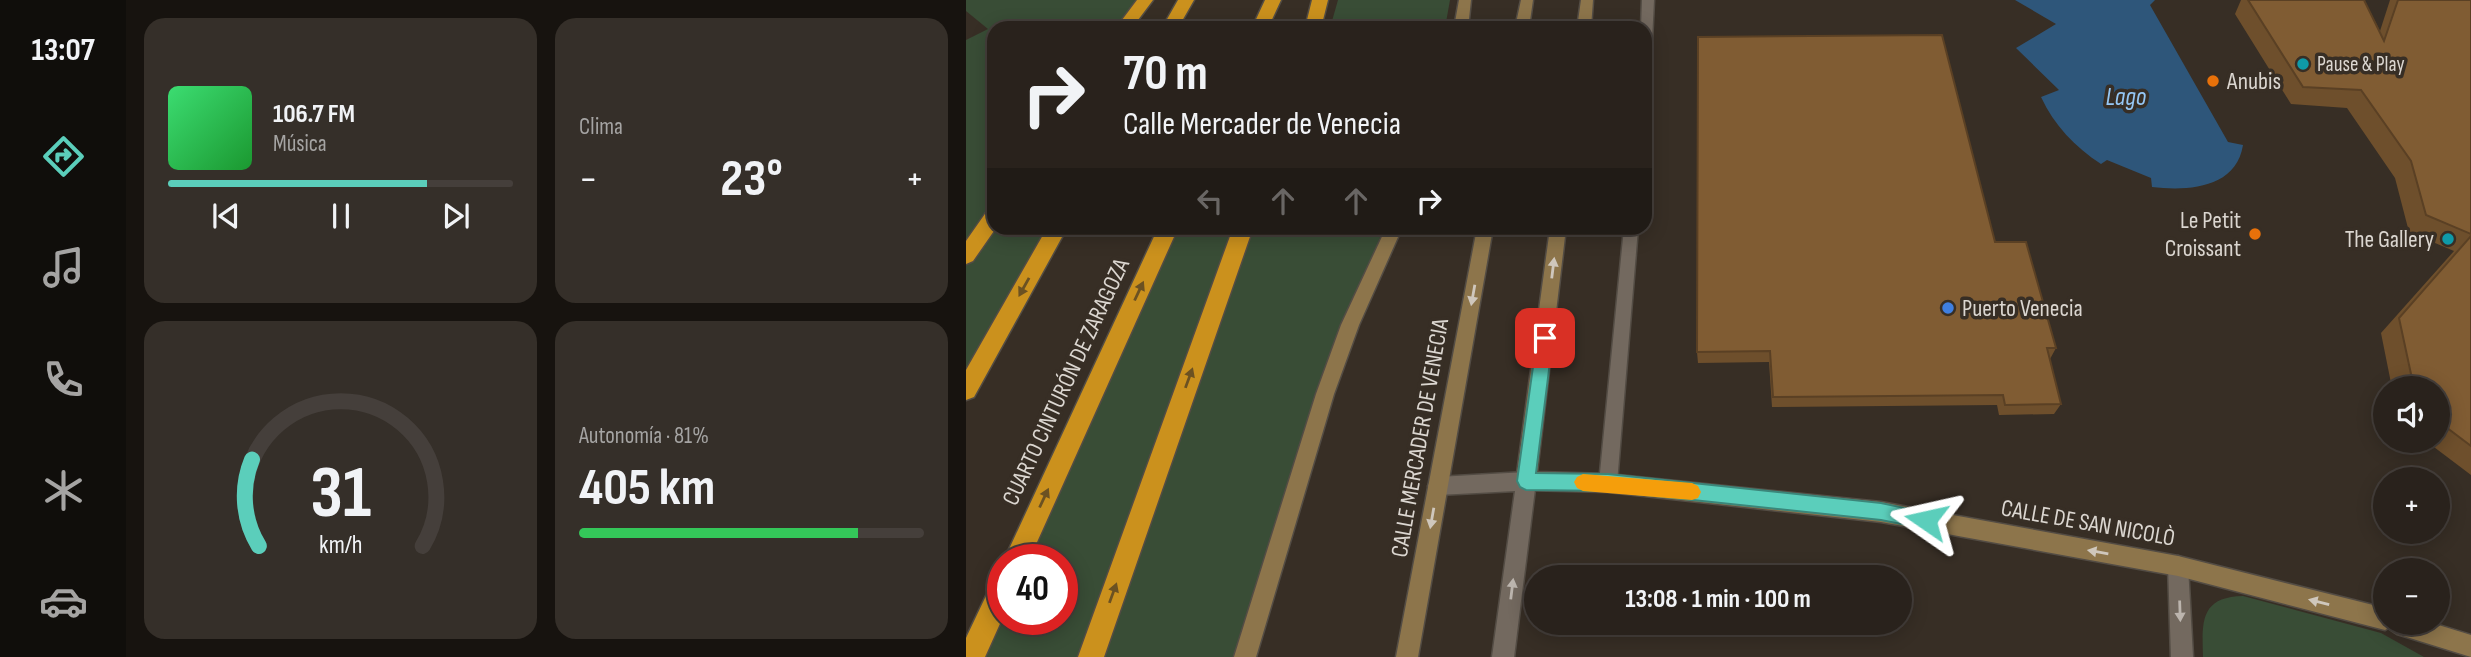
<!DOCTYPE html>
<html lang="es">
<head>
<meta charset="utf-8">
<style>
  :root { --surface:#29221c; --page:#352f29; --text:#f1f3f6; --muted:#a5a4a3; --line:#453f3b; --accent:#5bcebb }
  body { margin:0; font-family:"Sofia Sans Condensed",sans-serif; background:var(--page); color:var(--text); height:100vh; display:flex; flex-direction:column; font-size:26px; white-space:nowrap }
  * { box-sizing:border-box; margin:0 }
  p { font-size:23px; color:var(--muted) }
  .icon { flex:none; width:38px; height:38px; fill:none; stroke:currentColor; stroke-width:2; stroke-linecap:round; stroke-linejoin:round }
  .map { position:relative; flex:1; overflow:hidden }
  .sheet { display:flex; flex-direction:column; gap:18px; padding:18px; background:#17130f; width:840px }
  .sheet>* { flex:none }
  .guide { position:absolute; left:21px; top:21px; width:665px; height:214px; border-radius:21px; box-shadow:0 4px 18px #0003,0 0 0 2px var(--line); background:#29221c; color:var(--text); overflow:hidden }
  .controls { position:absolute; left:1407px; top:376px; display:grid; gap:14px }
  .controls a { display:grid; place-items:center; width:77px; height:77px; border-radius:50%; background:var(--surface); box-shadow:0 4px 18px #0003,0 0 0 2px var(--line); font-size:35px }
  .speed { position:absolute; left:21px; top:544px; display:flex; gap:14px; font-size:35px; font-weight:700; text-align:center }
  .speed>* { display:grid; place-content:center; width:91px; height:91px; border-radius:50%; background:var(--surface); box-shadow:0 4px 18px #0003,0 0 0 2px var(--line); line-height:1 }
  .speed .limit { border:10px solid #d22; background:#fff; color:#111 }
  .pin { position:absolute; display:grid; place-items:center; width:60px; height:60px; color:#fff; margin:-30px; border-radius:14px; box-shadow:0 4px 10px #0006 }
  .me { position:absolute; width:77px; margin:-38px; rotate:281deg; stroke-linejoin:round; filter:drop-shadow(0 0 5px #0008) }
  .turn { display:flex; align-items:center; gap:24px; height:147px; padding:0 21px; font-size:32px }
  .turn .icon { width:91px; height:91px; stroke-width:2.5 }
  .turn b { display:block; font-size:49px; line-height:60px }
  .lanes { display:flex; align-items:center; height:66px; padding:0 21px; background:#0003; justify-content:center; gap:35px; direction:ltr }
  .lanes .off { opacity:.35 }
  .big { font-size:52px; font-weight:700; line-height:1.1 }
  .sheet .widget { flex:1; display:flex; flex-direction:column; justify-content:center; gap:10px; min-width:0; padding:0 24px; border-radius:21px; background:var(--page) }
  .sheet .dial { align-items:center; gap:0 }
  .dial svg { height:182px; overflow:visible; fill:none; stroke:var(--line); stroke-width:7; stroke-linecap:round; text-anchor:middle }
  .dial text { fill:var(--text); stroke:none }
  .song { display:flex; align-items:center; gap:21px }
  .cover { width:84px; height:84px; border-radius:10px; background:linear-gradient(135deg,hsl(140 70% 55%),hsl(130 70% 35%)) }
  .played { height:7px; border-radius:4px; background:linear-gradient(90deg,var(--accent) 75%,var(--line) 75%) }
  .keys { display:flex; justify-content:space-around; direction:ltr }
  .heat { display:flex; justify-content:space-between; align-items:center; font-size:38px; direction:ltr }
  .charge { height:10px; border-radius:5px; background:linear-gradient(90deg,#34c759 81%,var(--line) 0) }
  .sheet .tiles { flex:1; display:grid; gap:18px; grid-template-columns:repeat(2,1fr) }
  .trip { position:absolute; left:558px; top:565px; width:388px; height:70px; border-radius:35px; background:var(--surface); box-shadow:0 4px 18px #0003,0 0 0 2px var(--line); font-weight:700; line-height:70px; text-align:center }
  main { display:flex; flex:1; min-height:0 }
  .dock { display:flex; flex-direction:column; width:126px; justify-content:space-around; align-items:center; background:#100e0b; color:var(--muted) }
  .dock .icon { width:49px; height:49px }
  .dock .active { color:var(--accent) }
  .dock b { font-size:32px; color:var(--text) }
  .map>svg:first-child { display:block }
  .green { fill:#394d36 }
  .water { fill:#2e567a }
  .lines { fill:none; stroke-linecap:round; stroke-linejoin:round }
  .lane-casing { stroke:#534c44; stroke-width:3 }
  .street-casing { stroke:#534c44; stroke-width:3 }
  .secondary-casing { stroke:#534c44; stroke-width:3 }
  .highway-casing { stroke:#534c44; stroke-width:3 }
  .lane { fill:#73695f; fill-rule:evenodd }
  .street { fill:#73695f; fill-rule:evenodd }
  .secondary { fill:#8d754b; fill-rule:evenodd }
  .highway { fill:#cb911d; fill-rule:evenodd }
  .wall { fill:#6e4f2c }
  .building { fill:#805c33; stroke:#5a4024; stroke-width:2 }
  .oneway { fill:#cfc7bc }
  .oneway2 { fill:#6b5122 }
  .oneway3 { fill:#bcb5ae }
  .route { fill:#5bcebb; stroke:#3b867a; stroke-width:2 }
  .slow { fill:#f59e0b }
  .culture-dot { fill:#0f9aa8; stroke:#372e25; stroke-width:2.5 }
  .food-dot { fill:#e8710a; stroke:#372e25; stroke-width:2.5 }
  .shop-dot { fill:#3f7fe0; stroke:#372e25; stroke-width:2.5 }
  .labels { text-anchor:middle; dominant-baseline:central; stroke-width:7; stroke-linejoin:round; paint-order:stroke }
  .far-poi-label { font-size:21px; fill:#dbd6d0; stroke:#372e25; text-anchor:start }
  .poi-label { font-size:24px; fill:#dbd6d0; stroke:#372e25; text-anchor:start }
  .street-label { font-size:24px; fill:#dbd6d0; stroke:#372e25 }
  .water-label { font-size:26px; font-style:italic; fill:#95c7f5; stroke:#372e25 }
</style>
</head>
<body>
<main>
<nav class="dock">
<b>13:07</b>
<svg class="icon active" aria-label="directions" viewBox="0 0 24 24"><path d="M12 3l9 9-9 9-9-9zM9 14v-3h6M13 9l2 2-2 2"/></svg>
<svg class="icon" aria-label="music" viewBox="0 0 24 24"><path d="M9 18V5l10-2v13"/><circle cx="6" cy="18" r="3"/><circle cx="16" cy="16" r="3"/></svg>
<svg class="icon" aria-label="phone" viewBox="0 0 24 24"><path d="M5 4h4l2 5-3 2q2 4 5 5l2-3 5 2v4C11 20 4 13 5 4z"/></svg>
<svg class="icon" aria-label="climate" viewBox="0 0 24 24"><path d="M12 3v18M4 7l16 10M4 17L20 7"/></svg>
<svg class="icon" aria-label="car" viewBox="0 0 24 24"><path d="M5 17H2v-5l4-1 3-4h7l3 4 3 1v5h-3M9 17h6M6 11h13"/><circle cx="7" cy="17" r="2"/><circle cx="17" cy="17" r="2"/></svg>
</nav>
<section class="sheet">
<div class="tiles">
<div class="widget">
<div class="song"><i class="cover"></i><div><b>106.7 FM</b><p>Música</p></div></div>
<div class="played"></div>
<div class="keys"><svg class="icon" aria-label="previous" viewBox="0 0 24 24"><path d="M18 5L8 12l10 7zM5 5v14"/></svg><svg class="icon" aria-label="pause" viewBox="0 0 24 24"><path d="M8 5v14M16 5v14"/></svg><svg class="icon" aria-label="next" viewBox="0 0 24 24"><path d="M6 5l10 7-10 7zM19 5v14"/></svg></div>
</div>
<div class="widget"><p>Clima</p>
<div class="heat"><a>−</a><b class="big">23°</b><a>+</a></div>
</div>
<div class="widget dial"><svg viewBox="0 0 100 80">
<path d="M14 69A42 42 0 1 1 86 69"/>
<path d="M14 69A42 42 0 0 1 11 31" stroke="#5bcebb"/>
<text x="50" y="56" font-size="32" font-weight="700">31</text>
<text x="50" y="72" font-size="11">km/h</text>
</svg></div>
<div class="widget"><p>Autonomía · 81%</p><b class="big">405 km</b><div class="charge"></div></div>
</div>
</section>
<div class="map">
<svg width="1505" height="657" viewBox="0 0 1505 657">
  <rect width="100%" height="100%" fill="#372e25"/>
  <path class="green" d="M0,0H179L158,28H28V216L0,256V40L22,29L0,11Z
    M372,0H484L479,28H364Z
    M28,228H91L0,390V260Z
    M202,228H417L279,657H5L37,588V620H96V560H50Z
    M1277,596L1415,633L1458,657H1237C1236,622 1234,597 1277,596Z"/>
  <path class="water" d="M1049,0H1189L1184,5L1262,142L1277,145C1270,189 1221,191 1186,187L1185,178L1141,160L1135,164C1109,147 1088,125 1075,97L1093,90L1050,48L1090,24Z"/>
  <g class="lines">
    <g class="lane-casing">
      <path id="lane" d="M676,0H688L685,61L679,65V28H675Z
        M658,228H672L651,483L648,489L642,491L636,489L633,483Z"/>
    </g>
    <g class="street-casing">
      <path id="street" d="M560,472L567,475L570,481L548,657H526L549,491L472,495L465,493L462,486L465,479L472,477Z
        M1212,556L1219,559L1222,566L1227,657H1205L1202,566L1205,559Z"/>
    </g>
    <g class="secondary-casing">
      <path id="secondary" d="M493,0H505L502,28H488Z
        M555,0H567L563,28H549Z
        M615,0H627L625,28H611Z
        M420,228H436L393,325L368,394L290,657H268L350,394L375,325Z
        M511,228H527L452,657H430Z
        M584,228H600L571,472L642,474L915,502L1212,556L1419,608V623H1466L1505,635V657L1431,634L1422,628L1419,630L1212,576L915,522L642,492L560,490L553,487L550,481Z"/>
    </g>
    <g class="highway-casing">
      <path id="highway" d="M171,0H187L166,28H150Z
        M212,0H228L212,28H196Z
        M299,0H315L302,28H286Z
        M346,0H362L355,28H339Z
        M28,209V228H30L7,261L0,264V241L21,211Z
        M81,228H101L8,397L0,400V370Z
        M192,228H212L63,560H38Z
        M267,228H287L138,657H112Z
        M37,575V617L19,657H0V638L28,579Z"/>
    </g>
    <use href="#lane" class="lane"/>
    <use href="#street" class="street"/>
    <use href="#secondary" class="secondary"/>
    <use href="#highway" class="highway"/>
  </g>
  <path class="wall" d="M1275,0H1398L1414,31L1424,0H1505V475L1460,441H1472V388H1426L1415,333L1488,251L1443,232L1429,178L1381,108L1325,104L1269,14Z
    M1090,348L1084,359L1095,404L1088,414L1033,415L1031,405L806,407L803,362L732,363L731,352Z"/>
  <path class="building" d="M1282,0H1398L1418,41L1432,0H1505V234L1460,215L1445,161L1395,90L1337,87Z
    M976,35L1029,242H1060L1090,348H1081L1095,404L1039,405L1037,395L807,397L804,351L731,352L732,37Z
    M1505,236V446L1472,421V388H1448L1433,318Z"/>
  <defs><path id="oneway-solid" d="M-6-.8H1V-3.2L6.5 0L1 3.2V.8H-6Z" transform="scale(1.75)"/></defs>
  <g class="oneway">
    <use href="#oneway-solid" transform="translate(587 268) rotate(-83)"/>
    <use href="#oneway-solid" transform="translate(507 295) rotate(100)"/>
    <use href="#oneway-solid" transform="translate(466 518) rotate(100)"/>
    <use href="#oneway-solid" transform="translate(1132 552) rotate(-170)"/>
    <use href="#oneway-solid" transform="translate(1353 602) rotate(-166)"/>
  </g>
  <g class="oneway2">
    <use href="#oneway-solid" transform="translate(58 287) rotate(119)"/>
    <use href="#oneway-solid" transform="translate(173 291) rotate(-65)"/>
    <use href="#oneway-solid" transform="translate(223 378) rotate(-70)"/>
    <use href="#oneway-solid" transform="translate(78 498) rotate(-65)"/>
    <use href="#oneway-solid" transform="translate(147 593) rotate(-70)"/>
  </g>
  <g class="oneway3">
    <use href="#oneway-solid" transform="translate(546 589) rotate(-83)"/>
    <use href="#oneway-solid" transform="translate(1214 611) rotate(88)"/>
  </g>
  <path class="route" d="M579,331L584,333L587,338L570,473L642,474L915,503L967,514L969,520L967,526L960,529L915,520L642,491L560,490L554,487L551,481L571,338L573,333Z"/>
  <path class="slow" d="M617,474L726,483L732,486L735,492L732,498L726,500L617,491L611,488L608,482L611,477Z"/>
  <g class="culture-dot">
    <circle cx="1337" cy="64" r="7"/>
    <circle cx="1482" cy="239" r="7"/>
  </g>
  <g class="food-dot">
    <circle cx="1247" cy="81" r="7"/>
    <circle cx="1289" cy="234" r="7"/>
  </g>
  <circle class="shop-dot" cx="982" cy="308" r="7"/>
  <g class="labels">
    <g class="far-poi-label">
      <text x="1351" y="64">Pause &amp; Play</text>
    </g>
    <g class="poi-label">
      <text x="1261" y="81">Anubis</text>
      <text x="1275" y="220" text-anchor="end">Le Petit<tspan x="1275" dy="28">Croissant</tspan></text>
      <text x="1468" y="239" text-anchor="end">The Gallery</text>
      <text x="996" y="308">Puerto Venecia</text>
    </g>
    <g class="street-label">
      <text transform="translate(100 382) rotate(-65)">CUARTO CINTURÓN DE ZARAGOZA</text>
      <text transform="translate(454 438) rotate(-80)">CALLE MERCADER DE VENECIA</text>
      <text transform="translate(1122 523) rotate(10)">CALLE DE SAN NICOLÒ</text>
    </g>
    <g class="water-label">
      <text x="1160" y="97">Lago</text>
    </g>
  </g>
</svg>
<div class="controls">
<a><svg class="icon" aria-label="sound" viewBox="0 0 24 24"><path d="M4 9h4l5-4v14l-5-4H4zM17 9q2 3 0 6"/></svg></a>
<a>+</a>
<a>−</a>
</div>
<div class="speed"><div class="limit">40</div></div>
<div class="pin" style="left:579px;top:338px;background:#d93025"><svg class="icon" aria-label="arrive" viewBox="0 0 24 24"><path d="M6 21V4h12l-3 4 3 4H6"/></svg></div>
<svg class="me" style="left:960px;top:520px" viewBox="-20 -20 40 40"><path d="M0-17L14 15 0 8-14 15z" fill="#5bcebb" stroke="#fff" stroke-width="4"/></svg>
<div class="trip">13:08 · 1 min · 100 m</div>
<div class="guide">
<div class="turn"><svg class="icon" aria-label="right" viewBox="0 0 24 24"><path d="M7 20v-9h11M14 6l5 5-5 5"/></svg><div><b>70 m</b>Calle Mercader de Venecia</div></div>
<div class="lanes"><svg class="icon off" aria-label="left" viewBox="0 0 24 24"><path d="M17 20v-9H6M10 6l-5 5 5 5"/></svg><svg class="icon off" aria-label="ahead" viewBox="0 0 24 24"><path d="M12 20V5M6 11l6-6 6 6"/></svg><svg class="icon off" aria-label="ahead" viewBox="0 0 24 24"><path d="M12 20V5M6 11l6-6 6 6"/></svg><svg class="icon" aria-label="right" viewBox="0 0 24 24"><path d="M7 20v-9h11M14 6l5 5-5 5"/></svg></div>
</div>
</div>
</main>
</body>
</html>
